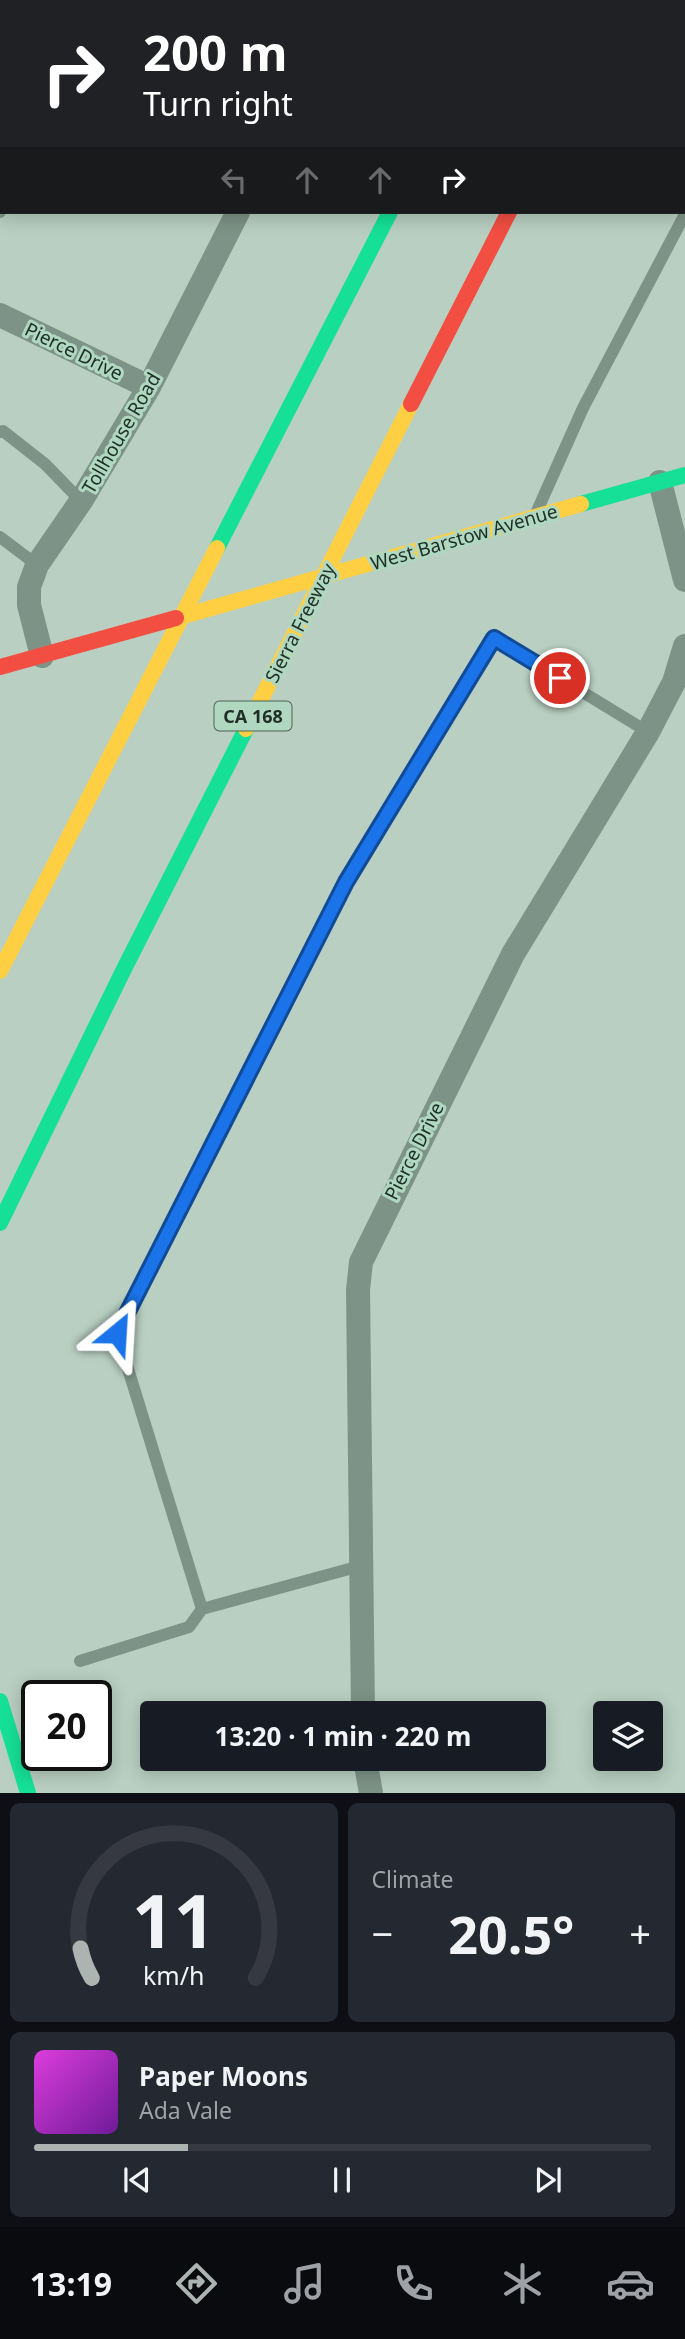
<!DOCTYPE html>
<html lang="en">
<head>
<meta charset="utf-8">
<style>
  :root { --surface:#171b24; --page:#242831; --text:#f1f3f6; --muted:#9ea1a6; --line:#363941; --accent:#abb4b1 }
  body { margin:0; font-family:"Noto Sans",sans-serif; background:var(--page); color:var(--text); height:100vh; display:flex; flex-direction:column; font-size:26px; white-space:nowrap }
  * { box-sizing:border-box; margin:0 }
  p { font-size:23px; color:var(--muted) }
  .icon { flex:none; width:38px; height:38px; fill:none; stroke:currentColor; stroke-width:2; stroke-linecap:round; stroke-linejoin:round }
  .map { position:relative; height:1793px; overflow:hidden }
  .sheet { display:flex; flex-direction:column; gap:10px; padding:10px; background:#0d0f14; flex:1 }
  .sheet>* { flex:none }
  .top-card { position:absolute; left:0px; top:0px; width:686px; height:214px; box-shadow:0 4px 18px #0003; background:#202124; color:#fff; overflow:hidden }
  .tools { position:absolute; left:593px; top:1701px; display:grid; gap:14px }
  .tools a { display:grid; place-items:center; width:70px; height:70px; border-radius:7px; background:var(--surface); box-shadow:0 4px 18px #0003; font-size:35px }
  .speed { position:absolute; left:21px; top:1680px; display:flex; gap:14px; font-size:35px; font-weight:700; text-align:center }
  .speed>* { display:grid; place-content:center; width:91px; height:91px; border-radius:50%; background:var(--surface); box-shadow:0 4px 18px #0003; line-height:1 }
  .speed .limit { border:4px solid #111; border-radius:10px; background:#fff; color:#111 }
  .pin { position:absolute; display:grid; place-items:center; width:60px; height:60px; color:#fff; margin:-30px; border:4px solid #fff; border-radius:50%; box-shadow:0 2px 7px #0007 }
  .me { position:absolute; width:77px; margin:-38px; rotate:27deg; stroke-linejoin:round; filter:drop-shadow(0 0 5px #0008) }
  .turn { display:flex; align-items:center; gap:24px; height:147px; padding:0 28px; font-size:32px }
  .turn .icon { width:91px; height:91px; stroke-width:2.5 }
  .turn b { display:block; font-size:49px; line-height:60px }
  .lanes { display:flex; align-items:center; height:66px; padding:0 28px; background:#0003; justify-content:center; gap:35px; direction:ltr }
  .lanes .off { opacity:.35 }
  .big { font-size:52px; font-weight:700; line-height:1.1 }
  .sheet .tile { flex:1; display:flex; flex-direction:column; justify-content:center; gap:10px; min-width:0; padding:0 24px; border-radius:10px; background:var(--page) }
  .sheet .dial { align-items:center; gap:0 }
  .dial svg { height:182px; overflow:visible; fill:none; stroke:var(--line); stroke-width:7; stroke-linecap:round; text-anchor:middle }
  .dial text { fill:var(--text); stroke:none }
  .song { display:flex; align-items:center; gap:21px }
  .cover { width:84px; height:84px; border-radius:10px; background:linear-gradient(135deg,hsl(300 70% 55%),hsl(280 70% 35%)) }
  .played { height:7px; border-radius:4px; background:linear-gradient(90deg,var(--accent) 25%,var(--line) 25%) }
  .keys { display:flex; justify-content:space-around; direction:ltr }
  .heat { display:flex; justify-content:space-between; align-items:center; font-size:38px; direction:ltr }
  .sheet .tiles { flex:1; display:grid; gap:10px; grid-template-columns:1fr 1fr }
  .tile:last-child { grid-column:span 2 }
  .trip { position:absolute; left:140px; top:1701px; width:406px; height:70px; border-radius:7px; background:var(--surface); box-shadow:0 4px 18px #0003; font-weight:700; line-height:70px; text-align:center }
  .menu { display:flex; height:112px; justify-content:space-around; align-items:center; background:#090b0e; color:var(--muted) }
  .menu .icon { width:49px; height:49px }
  .menu .current { color:var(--accent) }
  .menu b { font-size:32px; color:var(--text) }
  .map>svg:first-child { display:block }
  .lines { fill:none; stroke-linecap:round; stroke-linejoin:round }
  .lane { stroke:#7e9387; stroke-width:12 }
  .street { stroke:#7e9387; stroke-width:24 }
  .fast { stroke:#16e098; stroke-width:16 }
  .slow { stroke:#ffcf43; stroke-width:16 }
  .jam { stroke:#f24e42; stroke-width:16 }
  .route-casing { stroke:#114b97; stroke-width:18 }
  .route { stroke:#1a73e8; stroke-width:12 }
  .labels { text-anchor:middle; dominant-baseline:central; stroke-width:6; stroke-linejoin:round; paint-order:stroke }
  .shield { fill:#b0d8c1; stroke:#4a6254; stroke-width:2 }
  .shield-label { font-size:18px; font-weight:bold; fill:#1f2f26 }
  .street-label { font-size:19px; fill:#1f2f26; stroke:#b0d8c1 }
</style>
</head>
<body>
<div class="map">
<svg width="685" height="1793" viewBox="0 0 685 1793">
  <rect width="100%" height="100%" fill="#b9cfc2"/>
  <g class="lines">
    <path class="lane" d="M116,2V0
      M0,212L2,209
      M0,432L3,431L45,464L81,501
      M537,511L583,408L685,214
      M0,537L37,565
      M360,1566L202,1609L117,1333L346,882L494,638L648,732
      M80,1661L189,1627L202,1609"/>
    <path class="street" d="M289,0L292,2
      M345,2L346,0
      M0,315L149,387
      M660,482L685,580
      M42,656L29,605V587L37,565L81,501L149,387L238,212
      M363,1713L358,1290L361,1262L513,954L648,732L674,682L685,646
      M365,1759L371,1793"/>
    <path class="fast" d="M498,2L499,0
      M616,2L617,0
      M581,504L685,475
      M217,548L390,212
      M0,1223L124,969L246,729
      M0,1701L28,1793"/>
    <path class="slow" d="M176,618L581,504
      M246,729L411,404
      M0,971L217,548"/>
    <path class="jam" d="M411,404L509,212
      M0,667L176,618"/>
  </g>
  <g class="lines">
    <g class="route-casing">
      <path id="route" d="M117,1333L346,882L494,638L560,678"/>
    </g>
    <use href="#route" class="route"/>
  </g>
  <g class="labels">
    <rect class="shield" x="214.5" y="701.5" width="77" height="29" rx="5"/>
    <g class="shield-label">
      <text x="253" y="716">CA 168</text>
    </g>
    <g class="street-label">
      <text transform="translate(74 351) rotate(26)">Pierce Drive</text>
      <text transform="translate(121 433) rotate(-60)">Tollhouse Road</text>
      <text transform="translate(464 537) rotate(-16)">West Barstow Avenue</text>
      <text transform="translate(300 623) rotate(-63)">Sierra Freeway</text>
      <text transform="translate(414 1151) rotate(-63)">Pierce Drive</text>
    </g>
  </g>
</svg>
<div class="tools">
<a><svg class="icon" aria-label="layers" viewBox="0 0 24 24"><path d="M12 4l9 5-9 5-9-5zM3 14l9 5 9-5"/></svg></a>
</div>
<div class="speed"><div class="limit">20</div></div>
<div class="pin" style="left:560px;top:678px;background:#d93025"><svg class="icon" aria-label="arrive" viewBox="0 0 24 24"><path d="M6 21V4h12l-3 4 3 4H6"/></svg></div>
<svg class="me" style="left:117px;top:1333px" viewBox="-20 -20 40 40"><path d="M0-17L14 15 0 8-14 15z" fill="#1a73e8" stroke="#fff" stroke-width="4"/></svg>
<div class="trip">13:20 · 1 min · 220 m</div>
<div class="top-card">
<div class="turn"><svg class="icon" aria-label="right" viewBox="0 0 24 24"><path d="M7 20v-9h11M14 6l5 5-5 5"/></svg><div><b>200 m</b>Turn right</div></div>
<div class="lanes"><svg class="icon off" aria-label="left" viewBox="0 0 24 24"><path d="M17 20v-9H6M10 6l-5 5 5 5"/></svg><svg class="icon off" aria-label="ahead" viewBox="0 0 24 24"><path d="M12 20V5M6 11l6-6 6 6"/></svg><svg class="icon off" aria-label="ahead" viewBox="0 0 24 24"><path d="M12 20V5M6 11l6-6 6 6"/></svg><svg class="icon" aria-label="right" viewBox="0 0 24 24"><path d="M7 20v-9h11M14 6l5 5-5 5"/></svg></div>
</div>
</div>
<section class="sheet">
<div class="tiles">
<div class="tile dial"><svg viewBox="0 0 100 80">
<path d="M14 69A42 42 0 1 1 86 69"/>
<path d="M14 69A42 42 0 0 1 9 56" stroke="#abb4b1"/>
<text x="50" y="56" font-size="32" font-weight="700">11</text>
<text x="50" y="72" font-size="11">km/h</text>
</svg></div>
<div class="tile"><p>Climate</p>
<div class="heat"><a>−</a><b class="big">20.5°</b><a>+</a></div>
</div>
<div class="tile">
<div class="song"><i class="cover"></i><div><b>Paper Moons</b><p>Ada Vale</p></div></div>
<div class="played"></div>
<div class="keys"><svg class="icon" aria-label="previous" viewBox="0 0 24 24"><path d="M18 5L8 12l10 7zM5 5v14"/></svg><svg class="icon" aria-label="pause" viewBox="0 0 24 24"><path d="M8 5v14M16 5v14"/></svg><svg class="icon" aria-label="next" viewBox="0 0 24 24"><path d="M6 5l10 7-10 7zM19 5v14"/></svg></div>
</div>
</div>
</section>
<nav class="menu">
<b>13:19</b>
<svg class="icon current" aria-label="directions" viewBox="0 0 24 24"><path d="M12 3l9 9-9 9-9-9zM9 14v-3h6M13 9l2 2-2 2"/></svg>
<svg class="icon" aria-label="music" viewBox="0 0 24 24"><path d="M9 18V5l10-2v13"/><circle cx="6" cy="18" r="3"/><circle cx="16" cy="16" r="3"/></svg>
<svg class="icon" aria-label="phone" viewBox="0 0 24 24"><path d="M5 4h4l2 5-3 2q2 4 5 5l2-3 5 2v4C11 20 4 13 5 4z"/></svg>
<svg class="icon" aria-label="climate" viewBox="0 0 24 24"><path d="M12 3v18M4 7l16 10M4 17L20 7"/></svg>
<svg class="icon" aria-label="car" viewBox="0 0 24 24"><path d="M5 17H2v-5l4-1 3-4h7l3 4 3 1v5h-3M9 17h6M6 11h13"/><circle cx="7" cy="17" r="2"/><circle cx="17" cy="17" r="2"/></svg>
</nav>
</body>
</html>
